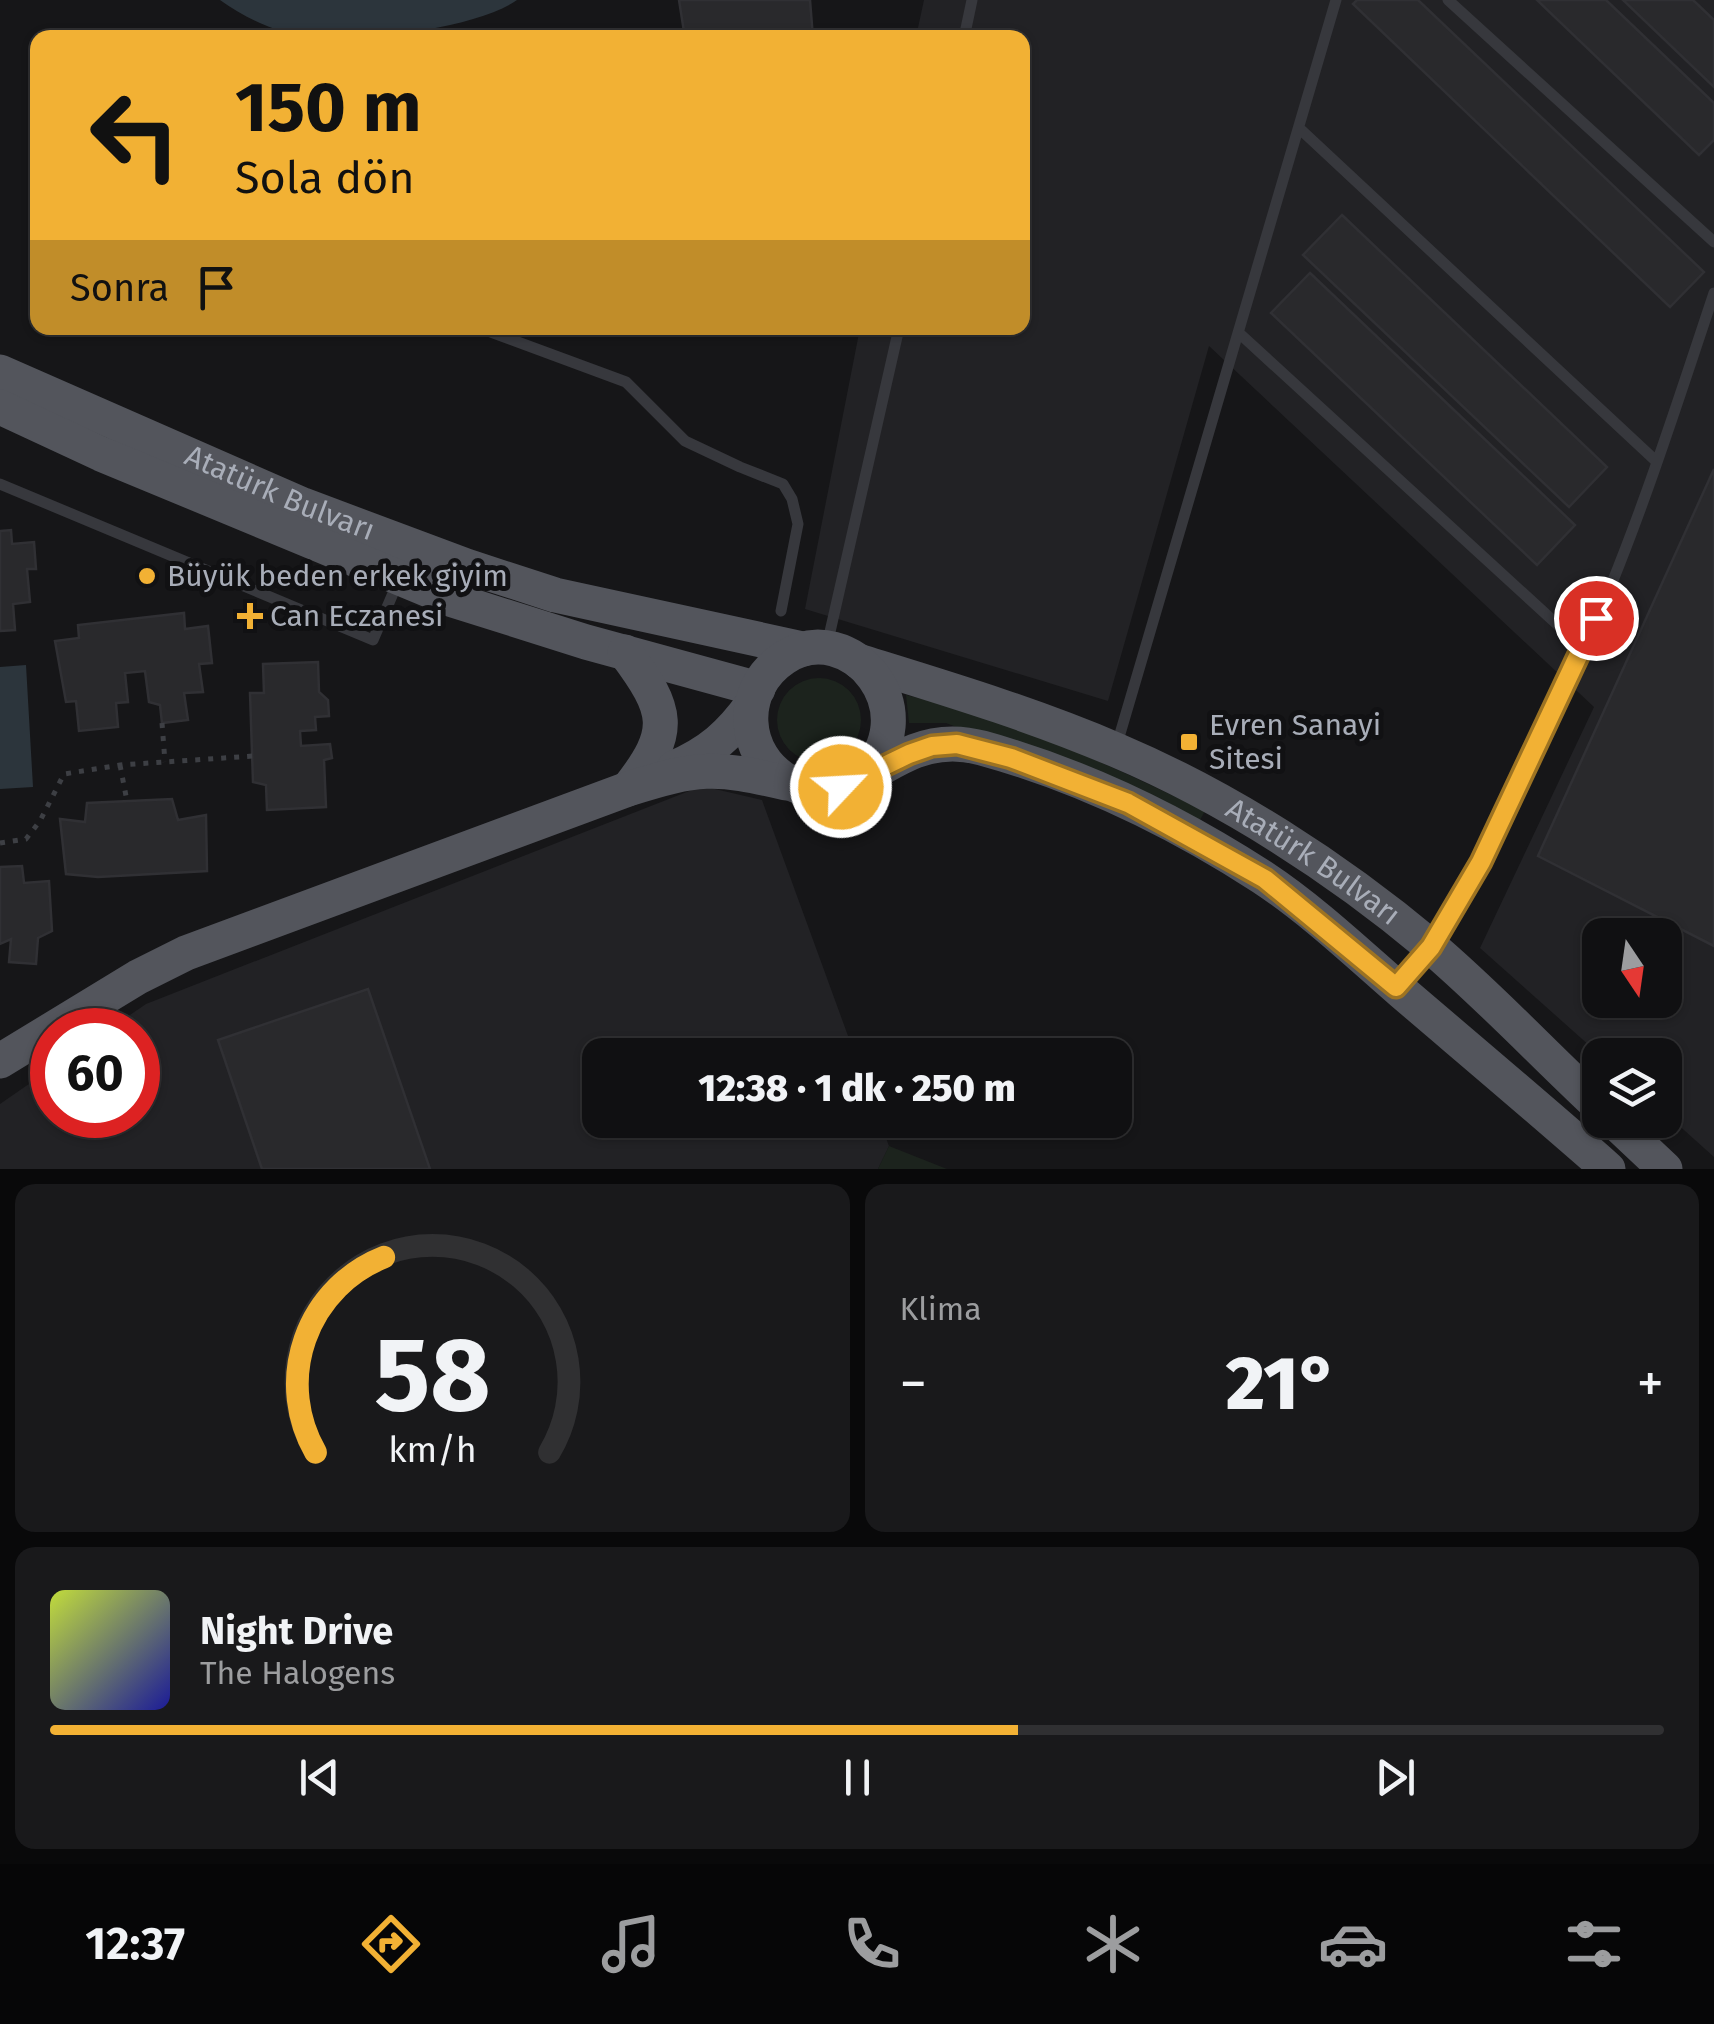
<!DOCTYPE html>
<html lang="tr">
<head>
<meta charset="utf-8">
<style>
  :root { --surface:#101012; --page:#19191b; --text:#f1f3f6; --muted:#9c9d9f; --line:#303032; --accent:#f2b134 }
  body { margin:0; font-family:"Fira Sans",sans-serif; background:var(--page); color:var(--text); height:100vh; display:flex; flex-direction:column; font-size:38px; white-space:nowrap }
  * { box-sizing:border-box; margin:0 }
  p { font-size:32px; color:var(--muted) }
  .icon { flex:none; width:55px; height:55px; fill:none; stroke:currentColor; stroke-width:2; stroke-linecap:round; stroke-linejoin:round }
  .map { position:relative; height:1169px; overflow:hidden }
  .panel { display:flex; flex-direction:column; gap:15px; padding:15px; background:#09090a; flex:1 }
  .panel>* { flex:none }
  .guide { position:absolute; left:30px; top:30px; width:1000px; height:305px; border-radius:20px; box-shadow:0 2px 8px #0004,0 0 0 2px var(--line); background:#f2b134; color:#111; overflow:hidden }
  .needle { width:65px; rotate:167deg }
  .controls { position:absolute; left:1582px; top:918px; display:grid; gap:20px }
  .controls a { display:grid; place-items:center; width:100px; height:100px; border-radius:20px; background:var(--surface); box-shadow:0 2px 8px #0004,0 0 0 2px var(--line); font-size:50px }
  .speed { position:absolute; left:30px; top:1008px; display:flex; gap:20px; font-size:50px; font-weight:700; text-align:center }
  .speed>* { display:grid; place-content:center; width:130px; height:130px; border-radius:50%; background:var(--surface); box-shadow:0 2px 8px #0004,0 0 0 2px var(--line); line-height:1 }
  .speed .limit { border:15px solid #d22; background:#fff; color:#111 }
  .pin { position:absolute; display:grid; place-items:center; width:85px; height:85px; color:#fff; margin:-42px; border:5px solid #fff; border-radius:50%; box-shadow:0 2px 10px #0007 }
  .me { position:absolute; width:110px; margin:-55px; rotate:65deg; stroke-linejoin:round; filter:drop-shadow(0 0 8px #0008) }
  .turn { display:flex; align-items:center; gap:35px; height:210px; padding:0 40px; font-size:45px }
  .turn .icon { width:130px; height:130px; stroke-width:2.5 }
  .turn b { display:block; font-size:70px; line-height:85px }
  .then { display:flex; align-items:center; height:95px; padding:0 40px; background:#0003; gap:20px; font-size:38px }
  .big { font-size:75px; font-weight:800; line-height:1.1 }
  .panel .tile { flex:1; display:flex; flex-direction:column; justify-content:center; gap:15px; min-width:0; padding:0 35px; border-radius:20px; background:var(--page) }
  .panel .dial { align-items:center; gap:0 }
  .dial svg { height:260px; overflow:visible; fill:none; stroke:var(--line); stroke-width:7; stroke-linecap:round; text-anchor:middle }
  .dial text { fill:var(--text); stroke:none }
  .song { display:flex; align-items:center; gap:30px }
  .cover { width:120px; height:120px; border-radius:15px; background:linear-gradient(135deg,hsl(70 70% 55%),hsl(240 70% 35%)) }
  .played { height:10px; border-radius:5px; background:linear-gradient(90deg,var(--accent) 60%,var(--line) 60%) }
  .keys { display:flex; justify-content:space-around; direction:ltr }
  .heat { display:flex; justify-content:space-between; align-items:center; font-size:55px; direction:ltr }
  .panel .tiles { flex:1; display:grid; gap:15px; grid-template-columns:1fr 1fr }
  .tile:last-child { grid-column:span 2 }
  .trip { position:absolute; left:582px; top:1038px; width:550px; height:100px; border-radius:20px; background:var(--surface); box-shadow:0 2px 8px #0004,0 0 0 2px var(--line); font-weight:800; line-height:100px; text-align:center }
  .tabs { display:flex; height:160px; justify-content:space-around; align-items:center; background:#060607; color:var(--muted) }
  .tabs .icon { width:70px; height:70px }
  .tabs .current { color:var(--accent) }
  .tabs b { font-size:45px; color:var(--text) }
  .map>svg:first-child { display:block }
  .built { fill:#222225; fill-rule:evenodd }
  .green { fill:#1c231d }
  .water { fill:#2c353c }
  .building { fill:#29292c; stroke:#303034; stroke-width:2.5 }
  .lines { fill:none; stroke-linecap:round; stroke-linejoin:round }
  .path { stroke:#3d3f44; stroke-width:5; stroke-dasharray:5 8; stroke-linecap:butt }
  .service { stroke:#37383d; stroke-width:11 }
  .primary { stroke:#53555c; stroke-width:35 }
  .route-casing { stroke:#9d7322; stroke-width:25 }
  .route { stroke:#f2b134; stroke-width:18 }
  .poi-dot { fill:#f2b134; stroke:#111113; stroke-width:4 }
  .labels { text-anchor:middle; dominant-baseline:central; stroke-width:10; stroke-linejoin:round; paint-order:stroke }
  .street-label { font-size:30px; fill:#a8adb8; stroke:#111113 }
  .poi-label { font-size:30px; fill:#a8adb8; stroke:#111113; text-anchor:start }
</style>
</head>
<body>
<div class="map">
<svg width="1714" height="1169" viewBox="0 0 1714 1169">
  <rect width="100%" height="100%" fill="#161618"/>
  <path class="built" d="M924,0H1714V1157L1665,1113V1055H1600L1480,948L1594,707L1209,346L1108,701L805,609L860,328H1022V38L916,37ZM1600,935H1665V1000H1600Z
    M702,786L762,800L855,1055H600V1120H879L889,1146L878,1169H0V1104L52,1068V1115H138V1030H108L146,1004Z"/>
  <path class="green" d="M777 720a42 42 0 1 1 84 0a42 42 0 1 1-84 0Z
    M906,695C1010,719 1108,764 1205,811L1200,820L946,723H909Z
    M889,1146L947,1169H878Z"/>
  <path class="water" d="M220,0H517C479,28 361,42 313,38C280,34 246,19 220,0Z
    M26,665L33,787L0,789V667Z"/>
  <path class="building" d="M679,0H810L813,38H685Z
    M1357,0H1418L1704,272L1670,307L1353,4Z
    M1537,0H1606L1714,103V140L1699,155Z
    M1623,0H1693L1714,20V87Z
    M1342,215L1607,467L1569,507L1303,255Z
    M1310,273L1575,525L1537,565L1271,313Z
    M1714,469V946L1538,856Z
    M11,530L12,544L34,542L36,569H27L30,602L13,604L15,630L0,631V531Z
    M184,613L185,629L208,626L212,663L199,664L203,692L184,693L188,720L162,723L160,705L149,702L145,671L125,673L128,702L116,703L118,727L79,731L76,701L66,702L55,641L79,638L78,625Z
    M318,662L319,692L328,700L329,716L315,717L316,730L300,731L301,746L330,744L332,758L324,760L326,807L267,810L266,785L253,782L250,693H264L263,664Z
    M172,799L178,820L206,815L207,871L98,877L66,874L60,819L85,822L87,803Z
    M22,866L24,883L49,881L52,931L38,938L36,964L9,962L11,939L0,944V867Z
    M368,989L430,1169H262L218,1040Z"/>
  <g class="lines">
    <path class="path" d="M162,723L165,762
      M120,765L127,801
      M0,843L26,839L40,821L64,774L120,765L253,756"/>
    <path class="service" d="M1448,0L1714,242
      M964,38L972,0
      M1299,128L1657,462
      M480,328L626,382L685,441L740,467L783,484L792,499L798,524L781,611
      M1239,333L1584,649
      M0,484L373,640L397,584
      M827,645L899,328
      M1117,744L1336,0
      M1433,943C1488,849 1538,751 1583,651C1635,536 1674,413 1714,293"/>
    <g class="primary">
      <path id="s1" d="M0,372L303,505L466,566L555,595L803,649"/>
      <path d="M0,407L101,454L453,600L586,642L758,689"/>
      <path d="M625,652C669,711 674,731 628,789"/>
      <path id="s2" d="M858,661C945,688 1032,714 1116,750C1227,797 1337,868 1430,946C1489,996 1543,1054 1600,1107"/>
      <path d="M674,768C709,753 730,735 752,704"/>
      <path d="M859,780C934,713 849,614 784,658C737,689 741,756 789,782C834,807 876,766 915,751C936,743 960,742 982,748C1080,775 1177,822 1262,877C1312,910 1357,953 1402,992C1471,1051 1540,1109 1608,1169"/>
      <path d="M0,1061L138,977L186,953L628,789C698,767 714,766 786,783"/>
      <path d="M1613,1120L1665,1169"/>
    </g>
  </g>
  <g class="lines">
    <g class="route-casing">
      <path id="route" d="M841,787L909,754L932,746L957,744L1011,758L1128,803L1265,879L1396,987L1431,947L1481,862L1596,618"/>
    </g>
    <use href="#route" class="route"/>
  </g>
  <g class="poi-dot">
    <circle cx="147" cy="576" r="10"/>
    <path d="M245 601h10v10h10v10h-10v10h-10v-10h-10v-10h10z"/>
    <rect x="1179" y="732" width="20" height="20" rx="5"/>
  </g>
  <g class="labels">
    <g class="street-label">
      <text stroke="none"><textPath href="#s1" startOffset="305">Atatürk Bulvarı</textPath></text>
      <text stroke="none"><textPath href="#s2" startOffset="500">Atatürk Bulvarı</textPath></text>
    </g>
    <g class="poi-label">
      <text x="167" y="576">Büyük beden erkek giyim</text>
      <text x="270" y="616">Can Eczanesi</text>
      <text x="1209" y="725">Evren Sanayi<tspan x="1209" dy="34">Sitesi</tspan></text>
    </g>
  </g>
</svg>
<div class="controls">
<a><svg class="needle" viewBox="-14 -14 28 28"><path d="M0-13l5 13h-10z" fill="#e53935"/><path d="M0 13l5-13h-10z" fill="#9c9d9f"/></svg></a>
<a><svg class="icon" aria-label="layers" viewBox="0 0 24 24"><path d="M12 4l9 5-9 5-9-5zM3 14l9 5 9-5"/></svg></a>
</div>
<div class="speed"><div class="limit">60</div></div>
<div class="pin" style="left:1596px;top:618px;background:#d93025"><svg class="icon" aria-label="arrive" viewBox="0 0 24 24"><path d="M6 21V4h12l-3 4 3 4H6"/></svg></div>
<svg class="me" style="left:841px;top:787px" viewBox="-20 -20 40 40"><circle r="17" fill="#f2b134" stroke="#fff" stroke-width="3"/><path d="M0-11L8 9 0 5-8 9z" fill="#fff"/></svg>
<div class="trip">12:38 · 1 dk · 250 m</div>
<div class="guide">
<div class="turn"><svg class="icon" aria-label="left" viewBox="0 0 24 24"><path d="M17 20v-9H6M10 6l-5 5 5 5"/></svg><div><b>150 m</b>Sola dön</div></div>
<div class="then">Sonra<svg class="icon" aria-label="arrive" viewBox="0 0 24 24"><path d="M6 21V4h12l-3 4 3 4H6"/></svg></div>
</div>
</div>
<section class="panel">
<div class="tiles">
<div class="tile dial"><svg viewBox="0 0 100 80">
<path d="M14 69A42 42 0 1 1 86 69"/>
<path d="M14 69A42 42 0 0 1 35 9" stroke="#f2b134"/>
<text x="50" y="56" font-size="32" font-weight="700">58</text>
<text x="50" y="72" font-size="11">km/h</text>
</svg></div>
<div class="tile"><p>Klima</p>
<div class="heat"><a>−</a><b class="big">21°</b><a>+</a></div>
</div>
<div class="tile">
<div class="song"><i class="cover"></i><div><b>Night Drive</b><p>The Halogens</p></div></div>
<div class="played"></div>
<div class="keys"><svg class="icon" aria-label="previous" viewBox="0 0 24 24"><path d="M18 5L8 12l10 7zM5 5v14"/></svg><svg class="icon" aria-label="pause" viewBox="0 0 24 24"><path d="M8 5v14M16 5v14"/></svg><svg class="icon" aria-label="next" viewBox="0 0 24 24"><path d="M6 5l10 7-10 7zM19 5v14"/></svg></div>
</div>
</div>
</section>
<nav class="tabs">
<b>12:37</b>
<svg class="icon current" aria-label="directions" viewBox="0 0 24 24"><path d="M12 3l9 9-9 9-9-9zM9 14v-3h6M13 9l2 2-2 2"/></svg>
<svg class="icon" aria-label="music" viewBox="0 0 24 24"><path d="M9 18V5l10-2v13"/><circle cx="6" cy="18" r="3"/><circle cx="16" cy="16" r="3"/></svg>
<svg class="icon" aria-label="phone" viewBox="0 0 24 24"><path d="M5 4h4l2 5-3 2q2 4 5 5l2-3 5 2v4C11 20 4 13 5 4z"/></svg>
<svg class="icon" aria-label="climate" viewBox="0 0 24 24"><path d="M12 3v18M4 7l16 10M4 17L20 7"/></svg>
<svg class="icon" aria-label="car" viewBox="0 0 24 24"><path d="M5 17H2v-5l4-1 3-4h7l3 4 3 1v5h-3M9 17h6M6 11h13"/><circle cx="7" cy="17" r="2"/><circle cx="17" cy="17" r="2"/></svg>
<svg class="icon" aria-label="filters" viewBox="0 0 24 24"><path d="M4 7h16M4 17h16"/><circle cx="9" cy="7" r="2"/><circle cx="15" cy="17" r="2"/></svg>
</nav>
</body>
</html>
